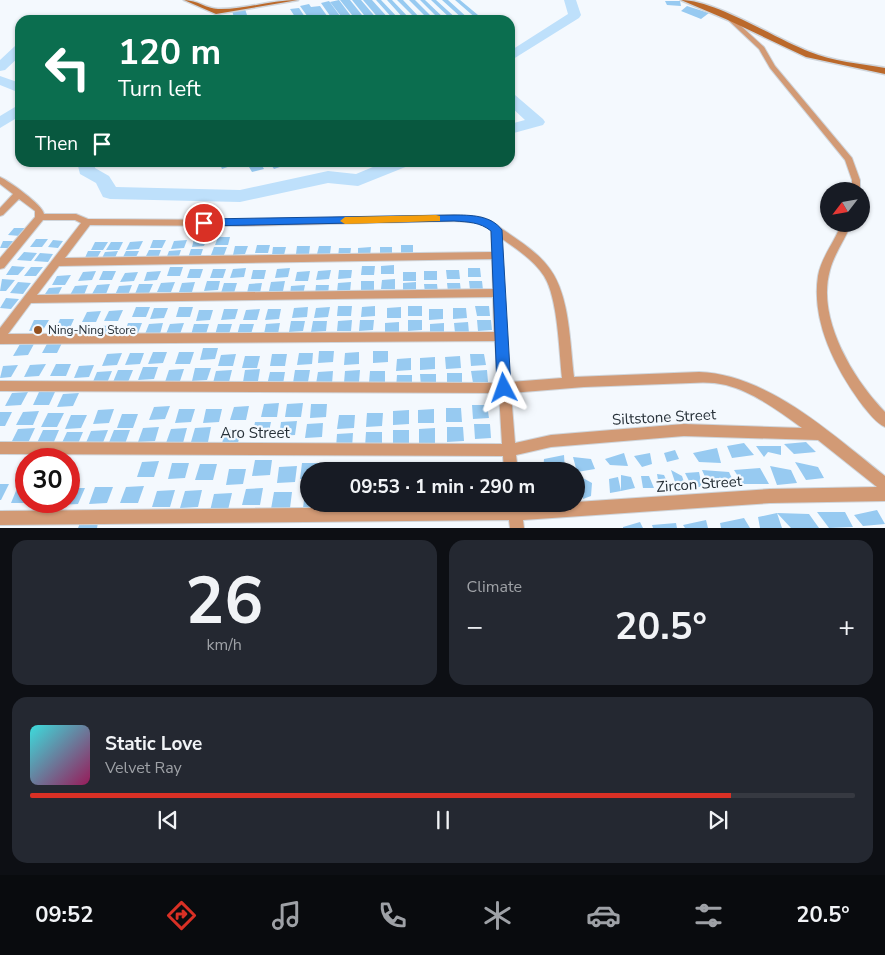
<!DOCTYPE html>
<html lang="en">
<head>
<meta charset="utf-8">
<style>
  :root { --surface:#171b24; --page:#242831; --text:#f1f3f6; --muted:#9ea1a6; --line:#363941; --accent:#d93025 }
  body { margin:0; font-family:"Nunito Sans",sans-serif; background:var(--page); color:var(--text); height:100vh; display:flex; flex-direction:column; font-size:19px; white-space:nowrap }
  * { box-sizing:border-box; margin:0 }
  p { font-size:16px; color:var(--muted) }
  .icon { flex:none; width:28px; height:28px; fill:none; stroke:currentColor; stroke-width:2; stroke-linecap:round; stroke-linejoin:round }
  .map { position:relative; height:528px; overflow:hidden }
  .sheet { display:flex; flex-direction:column; gap:12px; padding:12px; background:#0d0f14; flex:1 }
  .sheet>* { flex:none }
  .hud { position:absolute; left:15px; top:15px; width:500px; height:152px; border-radius:15px; box-shadow:0 1px 4px #0004; background:#0b6e4f; color:#fff; overflow:hidden }
  .needle { width:32px; rotate:239deg }
  .tools { position:absolute; left:820px; top:182px; display:grid; gap:10px }
  .tools a { display:grid; place-items:center; width:50px; height:50px; border-radius:50%; background:var(--surface); box-shadow:0 1px 4px #0004; font-size:25px }
  .speed { position:absolute; left:15px; top:448px; display:flex; gap:10px; font-size:25px; font-weight:700; text-align:center }
  .speed>* { display:grid; place-content:center; width:65px; height:65px; border-radius:50%; background:var(--surface); box-shadow:0 1px 4px #0004; line-height:1 }
  .speed .limit { border:8px solid #d22; background:#fff; color:#111 }
  .pin { position:absolute; display:grid; place-items:center; width:42px; height:42px; color:#fff; margin:-21px; border:2px solid #fff; border-radius:50%; box-shadow:0 1px 5px #0007 }
  .me { position:absolute; width:55px; margin:-28px; rotate:356deg; stroke-linejoin:round; filter:drop-shadow(0 0 4px #0008) }
  .turn { display:flex; align-items:center; gap:18px; height:105px; padding:0 20px; font-size:22px }
  .turn .icon { width:65px; height:65px; stroke-width:2.5 }
  .turn b { display:block; font-size:35px; line-height:42px }
  .then { display:flex; align-items:center; height:48px; padding:0 20px; background:#0003; gap:10px; font-size:19px }
  .big { font-size:38px; font-weight:700; line-height:1.1 }
  .sheet .widget { flex:1; display:flex; flex-direction:column; justify-content:center; gap:8px; min-width:0; padding:0 18px; border-radius:15px; background:var(--page) }
  .sheet .dial { align-items:center; gap:0 }
  .dial b { font-size:65px; line-height:1 }
  .song { display:flex; align-items:center; gap:15px }
  .cover { width:60px; height:60px; border-radius:8px; background:linear-gradient(135deg,hsl(180 70% 55%),hsl(330 70% 35%)) }
  .played { height:5px; border-radius:2px; background:linear-gradient(90deg,var(--accent) 85%,var(--line) 85%) }
  .keys { display:flex; justify-content:space-around; direction:ltr }
  .heat { display:flex; justify-content:space-between; align-items:center; font-size:28px; direction:ltr }
  .sheet .tiles { flex:1; display:grid; gap:12px; grid-template-columns:1fr 1fr }
  .widget:last-child { grid-column:span 2 }
  .trip { position:absolute; left:300px; top:462px; width:285px; height:50px; border-radius:25px; background:var(--surface); box-shadow:0 1px 4px #0004; font-weight:700; line-height:50px; text-align:center }
  .menu { display:flex; height:80px; justify-content:space-around; align-items:center; background:#090b0e; color:var(--muted) }
  .menu .icon { width:35px; height:35px }
  .menu .active { color:var(--accent) }
  .menu b { font-size:22px; color:var(--text) }
  .map>svg:first-child { display:block }
  .lines { fill:none; stroke-linecap:round; stroke-linejoin:round }
  .river { fill:#bee0fb; fill-rule:evenodd }
  .building { fill:#97caf1 }
  .street-casing { stroke:#cfd5db; stroke-width:2 }
  .secondary-casing { stroke:#cfd5db; stroke-width:3 }
  .street { fill:#d29a75; fill-rule:evenodd }
  .secondary { fill:#bb692b; fill-rule:evenodd }
  .route { fill:#1a73e8; stroke:#114b97 }
  .slow { fill:#f59e0b }
  .poi-dot { fill:#945120; stroke:#f4f9fe; stroke-width:2 }
  .labels { text-anchor:middle; dominant-baseline:central; stroke-width:4.5; stroke-linejoin:round; paint-order:stroke }
  .poi-label { font-size:12px; fill:#273139; stroke:#f4f9fe; text-anchor:start }
  .near-street-label { font-size:15px; fill:#273139; stroke:#f4f9fe }
</style>
</head>
<body>
<div class="map">
<svg width="885" height="528" viewBox="0 0 885 528">
  <rect width="100%" height="100%" fill="#f4f9fe"/>
  <g class="lines">
    <path class="river" d="M564,0H576L581,15L579,18L510,61V51L568,14Z
      M20,45V56L5,70L0,71V60L15,46Z
      M0,76L20,83V93L0,85Z
      M510,93L515,95L543,119L545,122L543,125L510,134V124L525,120L510,106Z
      M20,104V116L0,128V116Z
      M77,162H95V168L109,176L116,187L240,190L328,171L356,174L385,162H410L408,166L358,186L328,183L240,202L110,199L103,197L96,183L80,174Z"/>
  </g>
  <path class="building" d="M339,0L354,20H344L330,2Z
    M340,0H350L366,20H356Z
    M352,0H361L378,20H368Z
    M363,0H372L390,20H380Z
    M376,0H381L400,20H394Z
    M387,0H392L411,20H405Z
    M397,0H403L422,20H417Z
    M409,0H415L435,20H429Z
    M420,0H425L446,20H440Z
    M431,0H436L458,20H452Z
    M442,0H448L470,20H464Z
    M455,0H460L484,20H478Z
    M329,1L343,20H333L321,3Z
    M665,1H680L681,6L667,5Z
    M309,4L311,7L320,6L330,20H310L300,6Z
    M687,6L709,13L701,19L681,11Z
    M299,8L307,20H297L290,9Z
    M245,9L247,15L234,17L232,11Z
    M219,162H235L236,164L222,169Z
    M246,162H260L264,169L252,172Z
    M269,162H284L286,165L274,169Z
    M14,228H26L20,236L8,235Z
    M218,237H230L228,245H215Z
    M207,238L204,246L192,247L194,239Z
    M36,239H48L42,247H30Z
    M53,240L63,241L58,248L48,247Z
    M153,240H166L162,248H150Z
    M187,240L184,248L171,249L174,241Z
    M3,241H13L8,248H0Z
    M143,241L139,249L126,250L130,242Z
    M95,242H108L103,250H91Z
    M111,242H123L119,250H106Z
    M257,245H270L268,253H255Z
    M401,245H413V253H401Z
    M235,246H248L245,254L233,255Z
    M297,246H310L309,254H296Z
    M319,246H331L330,254H317Z
    M214,247H227L224,255H211Z
    M273,247H286L284,255H272Z
    M371,247L370,256H358V248Z
    M380,247H392V255H380Z
    M339,248H351L350,256L338,257Z
    M191,249H203L200,258H188Z
    M149,250H161L158,258H145Z
    M181,250L178,259H166L169,251Z
    M88,251H101L96,260H84Z
    M118,251L114,260H101L105,252Z
    M126,251H139L135,259H122Z
    M24,252L37,253L31,261L17,260Z
    M40,253L53,254L48,262L34,261Z
    M394,265V274H381V266Z
    M12,266L25,267L18,275H6Z
    M362,266H375L374,275H361Z
    M31,267H43L36,276H24Z
    M170,267H183L180,276H167Z
    M246,268L244,277L230,278L233,269Z
    M290,268L288,277L275,278L277,269Z
    M468,268H480L481,277H468Z
    M190,269H203L200,278H187Z
    M213,269H226L223,278H210Z
    M253,270H266L264,279H251Z
    M331,270L329,279L316,280L318,271Z
    M339,270H352L351,278L338,279Z
    M446,270H459L460,279H447Z
    M96,271L92,280L78,281L83,272Z
    M103,271H116L112,280H99Z
    M161,271L157,280L144,281L147,272Z
    M310,271L308,281H295L297,272Z
    M424,271H437V280H424Z
    M138,272L134,281L120,282L125,273Z
    M403,272H416V281H403Z
    M71,275L65,285H52L57,276Z
    M2,279L15,280L6,291H0Z
    M395,279V289H381L382,280Z
    M207,281H220L218,290L204,291Z
    M285,281L283,291H269L271,282Z
    M361,281H374V290H361Z
    M469,281H482L483,290H470Z
    M18,282L31,283L23,294L10,293Z
    M175,282L171,292H157L161,283Z
    M195,282L192,292H179L182,283Z
    M351,282L350,292H337L338,283Z
    M416,282V292H403V283Z
    M224,283H237L234,293H221Z
    M262,283L260,293H247L249,284Z
    M447,283H460L461,292H448Z
    M110,284L106,294H92L97,285Z
    M139,284H153L149,293L135,294Z
    M424,284H437L438,293H425Z
    M88,285L84,295H70L75,286Z
    M132,285L128,295H115L119,286Z
    M305,285L303,295H290L291,286Z
    M316,285H329L328,294L315,295Z
    M62,287L57,297H43L49,288Z
    M6,298L19,299L11,309L0,308Z
    M338,306H352L351,316H337Z
    M375,306V316L361,317L362,307Z
    M408,306H422V316H408Z
    M475,306H489L490,316H477Z
    M136,307H150L146,317H132Z
    M179,307H193L190,317H176Z
    M308,307L307,317L292,318L294,308Z
    M330,307L328,317L314,318L316,308Z
    M401,307V318H387V308Z
    M154,308H168L164,318L150,319Z
    M453,308H466L467,318L453,319Z
    M224,309H238L235,319L221,320Z
    M260,309L257,320H243L246,310Z
    M268,309H281L279,319L265,320Z
    M429,309H443V319L429,320Z
    M123,310L118,321H104L109,311Z
    M199,310H213L210,320L196,321Z
    M101,311L96,322H82L87,312Z
    M60,319H74L69,330H55Z
    M34,320H49L43,330L29,331Z
    M352,320L351,331H337L338,321Z
    M360,320H374L373,330L359,331Z
    M408,320H422V330L408,331Z
    M477,320H491L492,330L478,331Z
    M291,321H305L303,331L289,332Z
    M313,321H327L326,331L311,332Z
    M399,322V333H385V323Z
    M468,322L469,333H455L454,323Z
    M128,323H142L138,333L124,334Z
    M163,323L160,334H145L149,324Z
    M184,323L180,334H166L170,324Z
    M280,323L278,334H264L266,324Z
    M444,323V334H430V324Z
    M194,324H209L206,334L191,335Z
    M218,324H232L229,334L215,335Z
    M240,324H254L251,334L237,335Z
    M116,325L111,336H97L102,326Z
    M79,326H94L89,337H74Z
    M63,341L57,353H42L48,342Z
    M20,344H34L28,355L13,356Z
    M203,348H218L215,359L200,360Z
    M319,351H334L333,362L318,363Z
    M373,351H388V362L373,363Z
    M153,352H167L163,363L148,364Z
    M179,352H194L190,364H175Z
    M359,352V364L344,365L345,353Z
    M122,353L117,365L102,366L107,354Z
    M130,353H144L140,364L125,365Z
    M299,353H313L312,364L297,365Z
    M236,354L233,366H218L221,355Z
    M272,354H287L285,366H270Z
    M470,354H484L486,365L471,366Z
    M245,356H260L257,368H242Z
    M460,356L461,368L446,369L445,357Z
    M435,357V369L420,370V358Z
    M411,358V370L396,371L397,359Z
    M46,364L39,376L24,377L30,365Z
    M56,364H71L66,376H50Z
    M18,365L11,377L0,378L3,366Z
    M94,365L89,377L74,378L79,366Z
    M143,367H158L154,379L138,380Z
    M195,368H211L207,380L192,381Z
    M184,369L180,381L165,382L169,370Z
    M260,369L258,381L243,382L245,370Z
    M118,370H133L128,382H113Z
    M232,370L229,382L213,383L216,371Z
    M295,370H310L308,382L293,383Z
    M360,370L359,382L344,383L345,371Z
    M487,370L488,382L473,383L471,371Z
    M112,371L107,383L92,384L97,372Z
    M333,371L332,384H316L318,372Z
    M370,371H385V383H369Z
    M270,372H285L283,384L267,385Z
    M447,373H462V385L447,386Z
    M420,374H436V386L421,387Z
    M397,375H412V387L396,388Z
    M28,392L21,405L5,406L12,393Z
    M39,392H55L49,405H33Z
    M79,393L73,406L57,407L63,394Z
    M279,403L277,417H261L264,404Z
    M303,403L301,417H285L287,404Z
    M311,404H327L326,417L310,418Z
    M472,405H487L489,418L473,419Z
    M170,406L165,419L149,420L154,407Z
    M249,406L246,420H230L234,407Z
    M446,408H461L462,422H446Z
    M114,409L109,423L93,424L98,410Z
    M179,409H195L191,422L175,423Z
    M206,409H222L219,422L203,423Z
    M434,409V423H418V410Z
    M409,410V424L393,425V411Z
    M39,411L33,425H16L23,412Z
    M0,412H12L5,426H0Z
    M48,413H64L57,427H41Z
    M367,413H383L382,426L366,427Z
    M122,414H138L133,428H117Z
    M71,415H87L81,428L65,429Z
    M339,415H355L354,428L337,429Z
    M297,421L295,435L279,436L281,422Z
    M255,422H271L268,436L252,437Z
    M323,423L322,437L305,438L307,424Z
    M474,424H490L491,438L475,439Z
    M159,427L155,441L138,442L143,428Z
    M211,427L208,442H191L195,428Z
    M447,427H463L464,441L447,442Z
    M35,428L28,443H11L18,429Z
    M187,428L183,443H166L171,429Z
    M435,428V443H419V429Z
    M225,429H241L238,443L222,444Z
    M43,430H59L53,444L36,445Z
    M108,430L102,445H85L91,431Z
    M114,430H130L125,444L108,445Z
    M393,430H409V444L393,445Z
    M67,432H83L77,446L60,447Z
    M366,432H382V446L365,447Z
    M353,433L352,448H336L337,434Z
    M806,442L816,452L794,454L784,444Z
    M744,443L754,455L732,458L727,446Z
    M756,446H781V455L768,452L764,457Z
    M717,448L721,463L699,462L693,453Z
    M675,450L679,459L667,462L664,453Z
    M624,453L628,466L610,465L605,459Z
    M650,453L652,464L642,467L634,456Z
    M564,455L565,471H543L544,459Z
    M573,457L591,459L595,469L577,472Z
    M255,460H272L270,475L252,476Z
    M159,461L154,477H137L142,462Z
    M795,462L818,467L824,478L806,480Z
    M172,463H189L185,478L168,479Z
    M302,463H319L318,471H309V479H300Z
    M200,464H217L213,480H195Z
    M420,464H437V471H420Z
    M335,465H352L351,471H334Z
    M383,465V471H366V466Z
    M297,466L295,482L277,483L279,467Z
    M394,466H411V471H394Z
    M770,466L791,470L797,483L777,485Z
    M760,468L769,484H743L734,470Z
    M229,469H246L243,484L226,485Z
    M671,470L682,476L687,491L677,488Z
    M702,470L729,472L736,487L710,488Z
    M699,472L702,486L693,489L685,473Z
    M657,474L664,475L670,488L659,486Z
    M621,475L631,477L635,488L621,491Z
    M641,476H649L654,488H643Z
    M581,477L592,483L591,496L583,499Z
    M618,477L621,491L610,493L609,479Z
    M0,484H9L1,500H0Z
    M18,486H26V503H11Z
    M144,486L138,503H120L126,487Z
    M95,487H113L107,503L89,504Z
    M69,488H85L78,504L60,505L62,501H69Z
    M263,488L260,505H242L246,489Z
    M175,490L170,507H152L157,491Z
    M202,490L198,507L180,508L185,491Z
    M309,491V504H321V508H303L305,492Z
    M274,492H292L290,508L271,509Z
    M232,493L228,510L210,511L214,494Z
    M877,510L885,524L863,526L854,515Z
    M817,512H845L853,527L829,528Z
    M777,513L782,528H760L758,517L777,513L809,514L819,528H791Z
    M744,518L750,528H721L720,523Z
    M706,520L708,528H685L683,525Z
    M640,522L643,528H623V527Z
    M80,523H98L97,528H78Z
    M676,523L677,528H653L652,525Z"/>
  <g class="lines">
    <g class="street-casing">
      <path id="street" d="M726,16H730L764,47L775,66L852,158L860,180V191H852V180L845,160L770,68L759,49L726,18Z
        M0,177C9,181 43,205 44,214H76L88,219L243,220L454,215L480,217L491,221C511,236 536,249 550,269C570,296 570,345 574,377L699,372C768,374 834,436 885,476V501L770,503L523,520L524,528H510L509,520L0,525V511L508,506V504H522V506L576,504V502L770,489L877,487L818,440L684,436L551,447L516,455L518,471H504L503,456L0,454V442L502,444L499,393L0,391V381L498,383L495,341L0,344V328L81,223L75,220H43L4,268L0,269V258L35,217V211L19,199L3,215L0,216V208L13,194L0,184ZM454,221L479,223L491,230L492,252L65,258L90,225L243,226ZM501,238C516,249 534,260 544,276C558,298 559,351 562,378L510,382L506,336ZM492,259L493,289L37,295L59,266ZM493,297L494,332L8,334L31,303ZM690,383C702,382 714,382 726,385C753,392 779,411 802,428L684,424L551,435L515,443L511,393L584,387Z
        M841,224H851C845,240 834,254 830,270C816,318 853,379 885,412V427C876,423 869,413 863,406C836,370 811,322 818,276C821,257 835,242 841,224Z"/>
    </g>
    <g class="secondary-casing">
      <path id="secondary" d="M184,0C197,0 207,9 218,9C243,10 271,0 298,0L216,14Z
        M681,0C715,0 776,39 810,52C831,61 862,64 885,68V74L806,57L728,20Z"/>
    </g>
    <use href="#street" class="street"/>
    <use href="#secondary" class="secondary"/>
  </g>
  <path class="route" d="M454,215C470,215 491,215 502,230L511,388L509,393H499L497,388L491,231C480,222 468,222 454,221L204,226L199,223L204,219Z"/>
  <path class="slow" d="M436,215L440,216V221L345,224L340,221L345,217Z"/>
  <circle class="poi-dot" cx="38" cy="330" r="5"/>
  <g class="labels">
    <g class="poi-label">
      <text x="48" y="330">Ning-Ning Store</text>
    </g>
    <g class="near-street-label">
      <text transform="translate(664 417) rotate(-3)">Siltstone Street</text>
      <text x="255" y="433">Aro Street</text>
      <text transform="translate(699 484) rotate(-4)">Zircon Street</text>
    </g>
  </g>
</svg>
<div class="tools">
<a><svg class="needle" viewBox="-14 -14 28 28"><path d="M0-13l5 13h-10z" fill="#e53935"/><path d="M0 13l5-13h-10z" fill="#9ea1a6"/></svg></a>
</div>
<div class="speed"><div class="limit">30</div></div>
<div class="pin" style="left:204px;top:223px;background:#d93025"><svg class="icon" aria-label="arrive" viewBox="0 0 24 24"><path d="M6 21V4h12l-3 4 3 4H6"/></svg></div>
<svg class="me" style="left:504px;top:388px" viewBox="-20 -20 40 40"><path d="M0-17L14 15 0 8-14 15z" fill="#1a73e8" stroke="#fff" stroke-width="4"/></svg>
<div class="trip">09:53 · 1 min · 290 m</div>
<div class="hud">
<div class="turn"><svg class="icon" aria-label="left" viewBox="0 0 24 24"><path d="M17 20v-9H6M10 6l-5 5 5 5"/></svg><div><b>120 m</b>Turn left</div></div>
<div class="then">Then<svg class="icon" aria-label="arrive" viewBox="0 0 24 24"><path d="M6 21V4h12l-3 4 3 4H6"/></svg></div>
</div>
</div>
<section class="sheet">
<div class="tiles">
<div class="widget dial"><b>26</b><p>km/h</p></div>
<div class="widget"><p>Climate</p>
<div class="heat"><a>−</a><b class="big">20.5°</b><a>+</a></div>
</div>
<div class="widget">
<div class="song"><i class="cover"></i><div><b>Static Love</b><p>Velvet Ray</p></div></div>
<div class="played"></div>
<div class="keys"><svg class="icon" aria-label="previous" viewBox="0 0 24 24"><path d="M18 5L8 12l10 7zM5 5v14"/></svg><svg class="icon" aria-label="pause" viewBox="0 0 24 24"><path d="M8 5v14M16 5v14"/></svg><svg class="icon" aria-label="next" viewBox="0 0 24 24"><path d="M6 5l10 7-10 7zM19 5v14"/></svg></div>
</div>
</div>
</section>
<nav class="menu">
<b>09:52</b>
<svg class="icon active" aria-label="directions" viewBox="0 0 24 24"><path d="M12 3l9 9-9 9-9-9zM9 14v-3h6M13 9l2 2-2 2"/></svg>
<svg class="icon" aria-label="music" viewBox="0 0 24 24"><path d="M9 18V5l10-2v13"/><circle cx="6" cy="18" r="3"/><circle cx="16" cy="16" r="3"/></svg>
<svg class="icon" aria-label="phone" viewBox="0 0 24 24"><path d="M5 4h4l2 5-3 2q2 4 5 5l2-3 5 2v4C11 20 4 13 5 4z"/></svg>
<svg class="icon" aria-label="climate" viewBox="0 0 24 24"><path d="M12 3v18M4 7l16 10M4 17L20 7"/></svg>
<svg class="icon" aria-label="car" viewBox="0 0 24 24"><path d="M5 17H2v-5l4-1 3-4h7l3 4 3 1v5h-3M9 17h6M6 11h13"/><circle cx="7" cy="17" r="2"/><circle cx="17" cy="17" r="2"/></svg>
<svg class="icon" aria-label="filters" viewBox="0 0 24 24"><path d="M4 7h16M4 17h16"/><circle cx="9" cy="7" r="2"/><circle cx="15" cy="17" r="2"/></svg>
<b>20.5°</b>
</nav>
</body>
</html>
